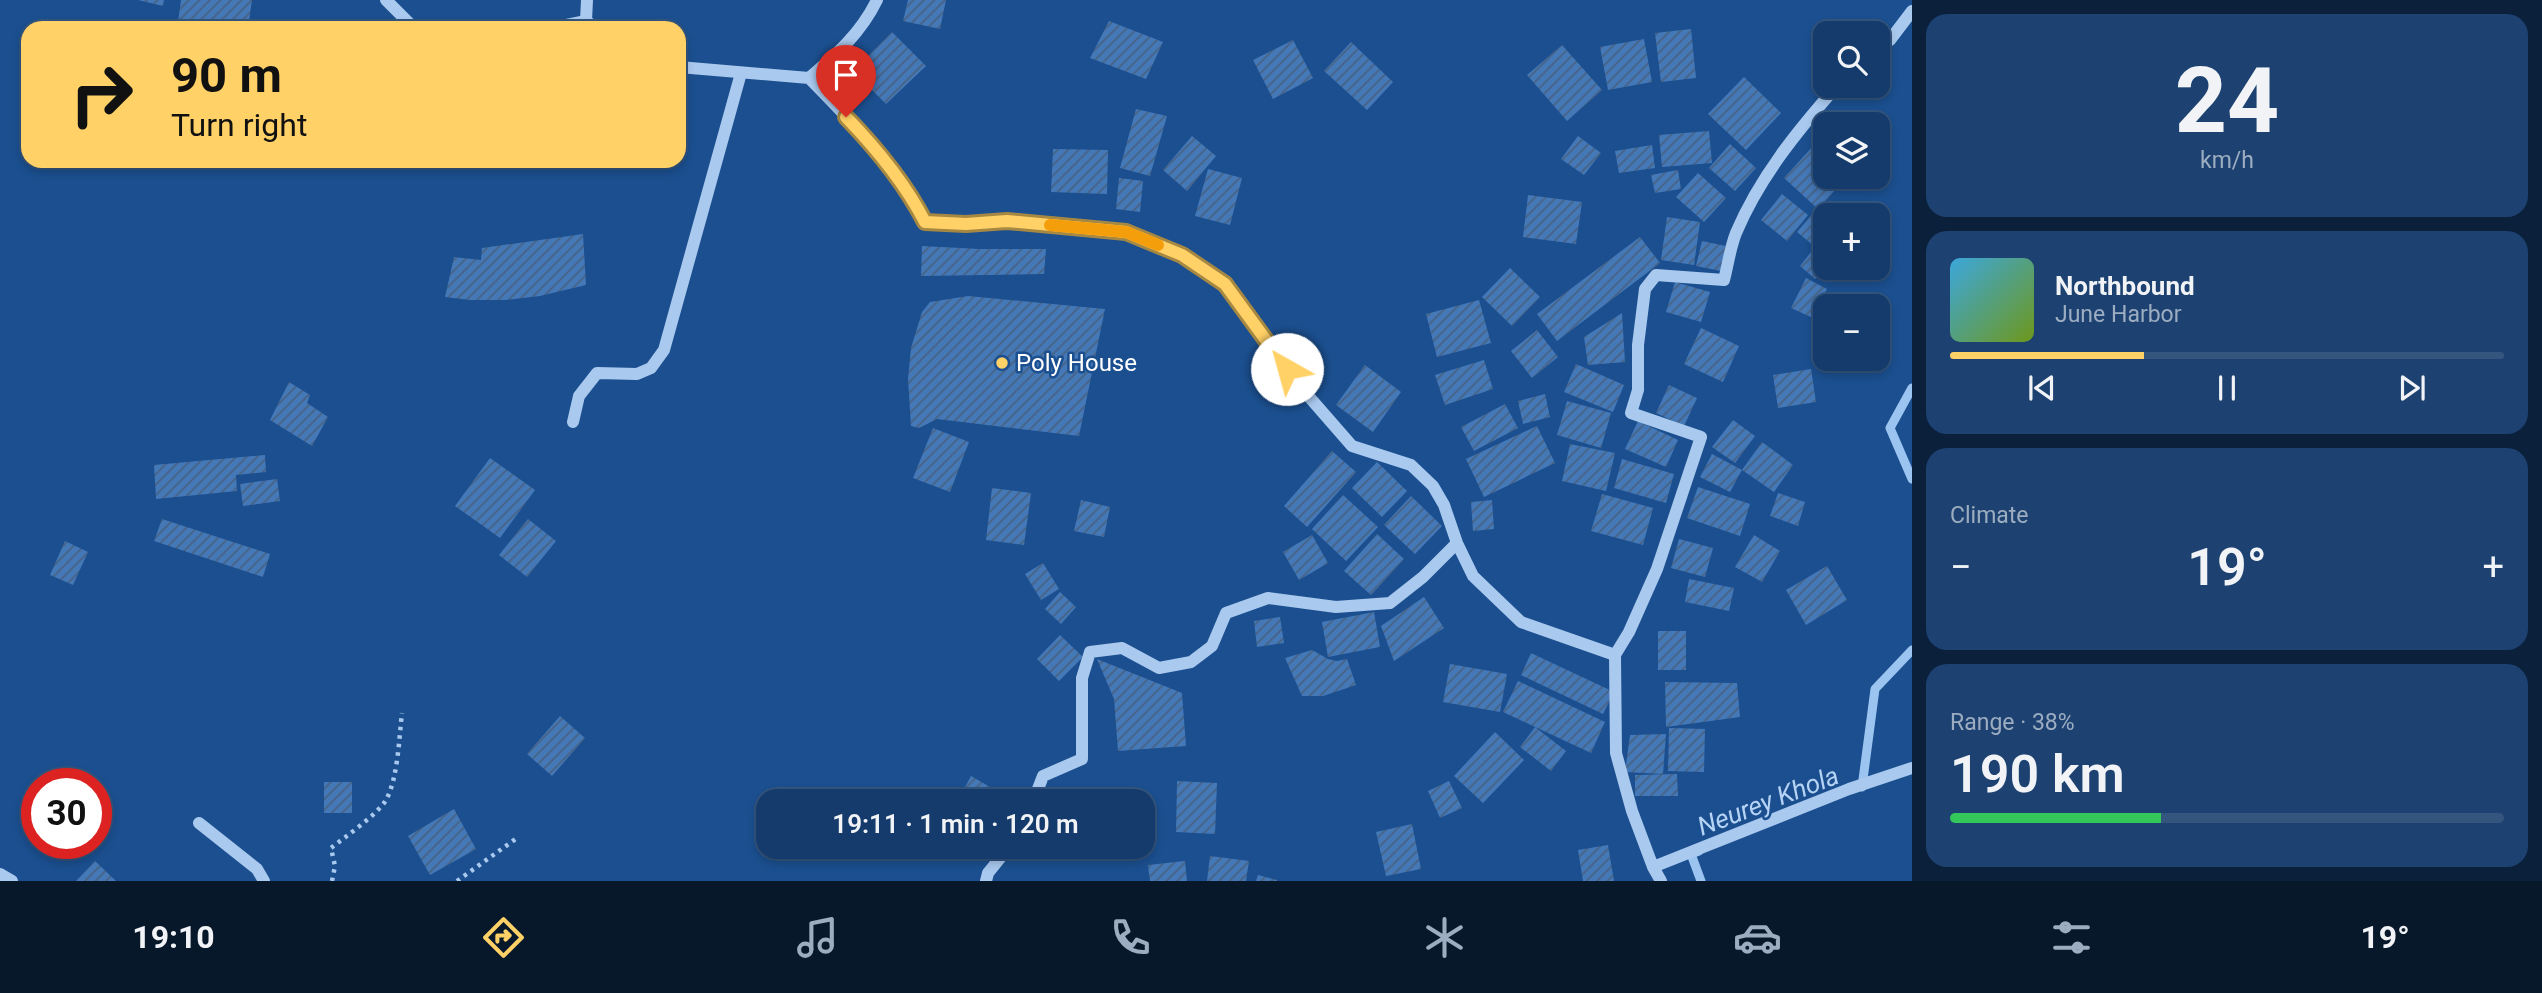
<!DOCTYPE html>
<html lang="en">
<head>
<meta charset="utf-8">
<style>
  :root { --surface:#143b6b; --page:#1d4271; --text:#f1f3f6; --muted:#9dadc1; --line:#33557e; --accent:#ffd166 }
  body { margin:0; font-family:Roboto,sans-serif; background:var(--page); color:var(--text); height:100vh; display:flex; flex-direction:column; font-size:26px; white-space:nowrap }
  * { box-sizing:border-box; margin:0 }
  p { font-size:23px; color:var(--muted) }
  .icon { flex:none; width:38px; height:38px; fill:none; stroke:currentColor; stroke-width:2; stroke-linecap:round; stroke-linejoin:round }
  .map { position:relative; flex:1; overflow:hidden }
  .side { display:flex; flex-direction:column; gap:14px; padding:14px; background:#0b203b; width:630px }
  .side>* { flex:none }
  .top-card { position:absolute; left:21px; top:21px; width:665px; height:147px; border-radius:21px; box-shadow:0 4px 10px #0003,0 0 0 2px var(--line); background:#ffd166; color:#111; overflow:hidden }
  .buttons { position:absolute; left:1813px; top:21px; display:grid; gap:14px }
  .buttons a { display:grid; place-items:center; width:77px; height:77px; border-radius:14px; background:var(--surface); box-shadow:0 4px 10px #0003,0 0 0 2px var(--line); font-size:35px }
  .speed { position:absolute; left:21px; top:768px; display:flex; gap:14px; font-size:35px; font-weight:700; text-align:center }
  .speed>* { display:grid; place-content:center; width:91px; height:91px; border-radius:50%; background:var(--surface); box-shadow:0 4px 10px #0003,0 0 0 2px var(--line); line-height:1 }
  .speed .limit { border:10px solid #d22; background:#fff; color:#111 }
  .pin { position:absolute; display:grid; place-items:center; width:60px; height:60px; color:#fff; margin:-72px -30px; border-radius:50% 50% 50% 0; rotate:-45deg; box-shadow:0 0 7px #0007 }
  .pin .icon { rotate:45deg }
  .me { position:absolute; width:77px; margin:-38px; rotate:322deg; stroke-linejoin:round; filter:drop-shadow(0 0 5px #0008) }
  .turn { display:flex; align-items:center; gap:24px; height:147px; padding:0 35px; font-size:32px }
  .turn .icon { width:91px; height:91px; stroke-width:2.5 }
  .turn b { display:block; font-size:49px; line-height:60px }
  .big { font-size:52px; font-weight:600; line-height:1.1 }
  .side .widget { flex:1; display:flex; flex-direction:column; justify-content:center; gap:10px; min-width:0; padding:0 24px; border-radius:21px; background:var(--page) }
  .side .dial { align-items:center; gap:0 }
  .dial b { font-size:91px; line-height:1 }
  .song { display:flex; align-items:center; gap:21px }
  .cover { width:84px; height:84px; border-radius:10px; background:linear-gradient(135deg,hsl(200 70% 55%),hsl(80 70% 35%)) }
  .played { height:7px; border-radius:4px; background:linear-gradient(90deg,var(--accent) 35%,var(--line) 35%) }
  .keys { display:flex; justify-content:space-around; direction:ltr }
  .heat { display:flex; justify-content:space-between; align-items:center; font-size:38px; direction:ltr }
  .charge { height:10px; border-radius:5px; background:linear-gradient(90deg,#34c759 38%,var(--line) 0) }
  .trip { position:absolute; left:756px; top:789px; width:399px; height:70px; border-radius:21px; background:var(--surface); box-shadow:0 4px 10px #0003,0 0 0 2px var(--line); font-weight:600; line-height:70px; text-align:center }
  .dock { display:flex; height:112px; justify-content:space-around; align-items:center; background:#08182b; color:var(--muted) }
  .dock .icon { width:49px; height:49px }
  .dock .on { color:var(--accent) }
  .dock b { font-size:32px; color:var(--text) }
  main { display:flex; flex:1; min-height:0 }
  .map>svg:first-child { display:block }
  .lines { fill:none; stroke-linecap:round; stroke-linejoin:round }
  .stream { stroke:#9cc4f0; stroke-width:9 }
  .building { fill:url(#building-hatch) }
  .path { stroke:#a9c9ee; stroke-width:4.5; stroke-dasharray:3.5 5; stroke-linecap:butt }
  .minor { stroke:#a9c9ee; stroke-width:12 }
  .route-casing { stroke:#a68842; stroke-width:18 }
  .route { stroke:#ffd166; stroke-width:12 }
  .slow { stroke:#f59e0b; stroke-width:12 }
  .poi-dot { fill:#ffd166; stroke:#1b4f8f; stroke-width:2.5 }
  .labels { text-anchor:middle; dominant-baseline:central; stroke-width:5; stroke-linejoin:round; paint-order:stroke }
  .poi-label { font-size:24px; fill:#fff; stroke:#1b4f8f; text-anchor:start }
  .water-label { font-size:26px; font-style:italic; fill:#b5d3f5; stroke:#1b4f8f }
</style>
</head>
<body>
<main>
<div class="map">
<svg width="1912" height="881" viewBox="0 0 1912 881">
  <defs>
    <pattern id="building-hatch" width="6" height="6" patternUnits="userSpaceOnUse" patternTransform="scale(1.75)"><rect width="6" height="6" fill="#4478b7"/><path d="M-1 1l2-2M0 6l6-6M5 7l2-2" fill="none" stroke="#486282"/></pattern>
  </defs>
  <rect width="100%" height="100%" fill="#1b4f8f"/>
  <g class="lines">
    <path class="stream" d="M1912,388L1890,428L1912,479
      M1862,787L1875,689L1912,650
      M1699,851L1691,854L1701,881"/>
  </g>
  <path class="building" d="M138,0H164L163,6Z
    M181,0H252L248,28H218L178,22Z
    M908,0H946L940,29L903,21Z
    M1109,21L1163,42L1146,79L1090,58Z
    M1691,29L1696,78L1661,82L1655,33Z
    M892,32L926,66L886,104L853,71Z
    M1644,39L1652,82L1608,90L1600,47Z
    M1293,40L1313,78L1273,99L1253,60Z
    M1351,42L1393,82L1367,110L1324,71Z
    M1562,45L1602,90L1567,121L1527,75Z
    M1744,77L1781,113L1746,150L1708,114Z
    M1136,109L1167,116L1150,176L1120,168Z
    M1709,131L1712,163L1662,167L1659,135Z
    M1192,136L1216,156L1187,191L1163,170Z
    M1578,136L1601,153L1584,175L1561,159Z
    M1730,144L1756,168L1735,191L1709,168Z
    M1652,145L1655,168L1619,173L1615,151Z
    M1814,145L1825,155V177H1847L1818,209L1784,178Z
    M1053,149L1108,150L1107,194L1051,192Z
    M1208,169L1242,178L1230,225L1195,216Z
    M1678,170L1681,189L1655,193L1651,175Z
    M1698,173L1726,198L1704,222L1676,197Z
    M1119,178L1143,181L1140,212L1116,209Z
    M1782,194L1808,215L1787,241L1761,220Z
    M1528,195L1582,202L1576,244L1523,237Z
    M1814,212L1825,221V232L1814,246L1797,232Z
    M1667,217L1700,222L1694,265L1661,260Z
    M583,234L586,285L540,296L506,300H470L445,297L454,257L481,260L482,248Z
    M1640,237L1660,263L1557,341L1537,314Z
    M1702,241L1726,246L1721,271L1696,266Z
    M1819,242L1825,247V266L1815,279L1800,266Z
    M922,246L980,249H1046L1044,274L921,276Z
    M1510,268L1540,297L1512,326L1482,297Z
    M1806,278L1827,289L1813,318L1791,308Z
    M1675,282L1710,292L1701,322L1666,312Z
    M968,296L1105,309L1079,436L937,419L919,428L911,426L908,379L911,348L922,312L930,302Z
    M1479,300L1491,343L1437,357L1426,314Z
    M1622,313L1625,362L1588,365L1584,337Z
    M1701,328L1739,346L1723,382L1684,364Z
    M1537,330L1558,357L1532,378L1511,351Z
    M1484,360L1493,389L1445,405L1435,375Z
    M1576,364L1624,385L1613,412L1564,392Z
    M1365,365L1401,392L1373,432L1336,405Z
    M1811,369L1816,402L1778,408L1773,375Z
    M289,382L310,395L307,403L328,417L312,446L270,420Z
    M1669,385L1697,398L1684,426L1656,413Z
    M1545,394L1550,417L1523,424L1518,401Z
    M1567,401L1611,413L1601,448L1557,435Z
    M1505,404L1518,428L1474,451L1461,427Z
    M1733,420L1755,436L1735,463L1712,447Z
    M1638,421L1678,440L1666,467L1625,449Z
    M1537,426L1555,463L1484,497L1466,459Z
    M933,428L969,442L950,492L913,478Z
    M1762,442L1793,465L1774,492L1742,470Z
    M1570,444L1615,453L1606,491L1562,481Z
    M1332,451L1356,472L1307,527L1284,506Z
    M1712,454L1742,470L1730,492L1700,477Z
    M265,455L266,472L236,475L237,491L156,499L154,465Z
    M490,458L535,490L500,538L455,506Z
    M1622,459L1674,474L1666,503L1614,488Z
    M1377,462L1407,491L1382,517L1352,488Z
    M277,479L280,501L243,506L240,484Z
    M1698,487L1750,504L1740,536L1687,518Z
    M992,488L1031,493L1024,545L986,540Z
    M1778,493L1805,502L1798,526L1770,516Z
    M1602,494L1653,508L1643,545L1591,531Z
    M1343,495L1378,527L1346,561L1312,529Z
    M1411,496L1442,526L1415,554L1384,525Z
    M1081,500L1110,507L1104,537L1074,531Z
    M1492,500L1494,529L1473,531L1471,502Z
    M162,519L270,554L263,577L154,541Z
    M528,519L556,541L527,577L499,555Z
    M1377,534L1404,559L1371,595L1344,571Z
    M1312,535L1328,563L1299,580L1283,552Z
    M1754,535L1780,551L1762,582L1735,567Z
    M1679,539L1713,548L1705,577L1671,568Z
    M65,541L88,552L73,585L50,575Z
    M1043,563L1059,589L1041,600L1025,574Z
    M1827,566L1847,600L1806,625L1786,590Z
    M1689,579L1734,588L1729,611L1685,602Z
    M1060,592L1076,607L1061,624L1045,609Z
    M1424,597L1444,628L1394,661L1381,626Z
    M1374,612L1380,647L1328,657L1322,622Z
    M1280,617L1284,643L1257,647L1254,621Z
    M1658,631H1686V670H1658Z
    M1060,635L1083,657L1059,681L1037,659Z
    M1312,650L1328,659L1337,661L1347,659L1356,685L1323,696H1302L1285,658Z
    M1531,653L1614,692L1603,714L1521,675Z
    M1097,659L1182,693L1186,746L1118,751L1114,699Z
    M1450,664L1507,674L1500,712L1443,702Z
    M1518,681L1605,722L1591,753L1503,712Z
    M1665,682L1737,683L1740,717L1666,727Z
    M560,716L585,738L552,776L527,754Z
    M1535,727L1566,751L1551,771L1520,747Z
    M1669,728L1705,729L1704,772L1668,771Z
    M1495,732L1524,760L1483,803L1454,776Z
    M1666,734L1663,774L1625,772L1630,735Z
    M1677,774L1678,796H1635V775Z
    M971,776L1016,802H957Z
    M1177,781L1217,783L1215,834L1176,832Z
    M1449,781L1462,808L1440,818L1428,791Z
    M324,782H352V813H324Z
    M454,809L476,849L430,875L408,836Z
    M1412,824L1421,869L1386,876L1376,832Z
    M1608,845L1614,881H1583L1578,850Z
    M1210,856L1249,861L1246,881H1207Z
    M95,861L116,881H76Z
    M1185,861L1187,881H1150L1148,865Z
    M1258,875L1277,880V881H1256Z"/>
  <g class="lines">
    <path class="path" d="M332,881L335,866L331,848C345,837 377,815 386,800C398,778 399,738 402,713
      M457,881L517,838"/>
    <path class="minor" d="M386,0L414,28
      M586,21L587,0
      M552,28L586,21L596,28
      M1878,50L1890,40L1912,11
      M679,67L809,78C852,122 897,167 925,222L966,224L1008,221L1126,232L1182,255L1225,284L1304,391L1352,446L1411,465L1433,486L1444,505L1457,543L1473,576L1521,622L1615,655
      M809,78C837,54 861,33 877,0
      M573,422L579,396L597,373L637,374L651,368L664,350L741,73
      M1033,802L1043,776L1082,759V678L1090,652L1122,648L1159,668L1191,662L1212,646L1226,613L1268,598L1336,607L1390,603L1423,577L1457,543
      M199,823L257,869L264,881
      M1653,867L1849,789L1912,768
      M0,874L12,881
      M986,881L988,873L1009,847
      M1661,881L1653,867L1632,811L1616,753L1615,655L1629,632L1657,569L1701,437L1631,413L1638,390V345L1645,289L1656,275L1724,280C1728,265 1730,248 1736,233C1759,178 1798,130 1837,86"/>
  </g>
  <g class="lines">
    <g class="route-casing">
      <path id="route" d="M846,117C876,148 905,183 925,222L966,224L1007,221L1126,232L1182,255L1225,284L1287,369"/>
    </g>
    <use href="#route" class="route"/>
    <path class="slow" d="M1050,225L1126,232L1158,245"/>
  </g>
  <circle class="poi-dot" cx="1002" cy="363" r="7"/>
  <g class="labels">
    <g class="poi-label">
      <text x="1016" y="363">Poly House</text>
    </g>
    <g class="water-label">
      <text transform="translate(1768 801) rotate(-21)">Neurey Khola</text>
    </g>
  </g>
</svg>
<div class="buttons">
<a><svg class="icon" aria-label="search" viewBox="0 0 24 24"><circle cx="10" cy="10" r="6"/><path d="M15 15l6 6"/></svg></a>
<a><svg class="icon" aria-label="layers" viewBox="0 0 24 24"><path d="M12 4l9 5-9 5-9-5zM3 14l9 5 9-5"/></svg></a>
<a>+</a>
<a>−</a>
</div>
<div class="speed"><div class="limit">30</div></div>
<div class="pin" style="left:846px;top:117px;background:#d93025"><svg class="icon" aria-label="arrive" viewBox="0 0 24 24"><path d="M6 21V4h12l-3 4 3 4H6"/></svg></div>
<svg class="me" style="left:1287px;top:369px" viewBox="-20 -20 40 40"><circle r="19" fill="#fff"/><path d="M0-13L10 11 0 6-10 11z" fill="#ffd166"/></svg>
<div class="trip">19:11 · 1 min · 120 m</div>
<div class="top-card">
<div class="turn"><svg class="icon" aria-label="right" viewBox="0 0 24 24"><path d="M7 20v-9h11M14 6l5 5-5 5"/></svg><div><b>90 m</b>Turn right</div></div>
</div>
</div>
<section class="side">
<div class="widget dial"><b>24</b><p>km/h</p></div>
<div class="widget">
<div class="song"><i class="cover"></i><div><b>Northbound</b><p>June Harbor</p></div></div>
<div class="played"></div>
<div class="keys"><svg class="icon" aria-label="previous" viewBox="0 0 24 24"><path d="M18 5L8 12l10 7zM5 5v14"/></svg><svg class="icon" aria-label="pause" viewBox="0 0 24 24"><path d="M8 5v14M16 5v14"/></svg><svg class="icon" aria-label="next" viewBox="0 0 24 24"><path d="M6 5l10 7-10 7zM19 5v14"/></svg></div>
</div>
<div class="widget"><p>Climate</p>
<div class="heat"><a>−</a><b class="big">19°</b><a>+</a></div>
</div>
<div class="widget"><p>Range · 38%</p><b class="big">190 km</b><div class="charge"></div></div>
</section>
</main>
<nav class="dock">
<b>19:10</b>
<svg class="icon on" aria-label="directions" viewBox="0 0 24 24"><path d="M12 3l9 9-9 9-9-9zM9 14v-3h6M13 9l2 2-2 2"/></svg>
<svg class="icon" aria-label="music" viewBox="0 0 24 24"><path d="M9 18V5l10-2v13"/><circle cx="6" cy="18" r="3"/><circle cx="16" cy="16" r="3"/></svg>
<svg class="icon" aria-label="phone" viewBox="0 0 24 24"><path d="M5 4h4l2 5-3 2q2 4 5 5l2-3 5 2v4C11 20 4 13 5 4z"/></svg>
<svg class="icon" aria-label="climate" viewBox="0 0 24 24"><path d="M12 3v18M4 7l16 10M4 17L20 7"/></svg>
<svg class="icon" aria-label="car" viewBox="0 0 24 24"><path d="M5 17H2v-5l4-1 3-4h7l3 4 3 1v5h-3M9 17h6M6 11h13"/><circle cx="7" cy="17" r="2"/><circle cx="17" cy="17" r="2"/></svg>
<svg class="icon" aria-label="filters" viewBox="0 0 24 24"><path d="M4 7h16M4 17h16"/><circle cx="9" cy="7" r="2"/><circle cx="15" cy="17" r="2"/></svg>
<b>19°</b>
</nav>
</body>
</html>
